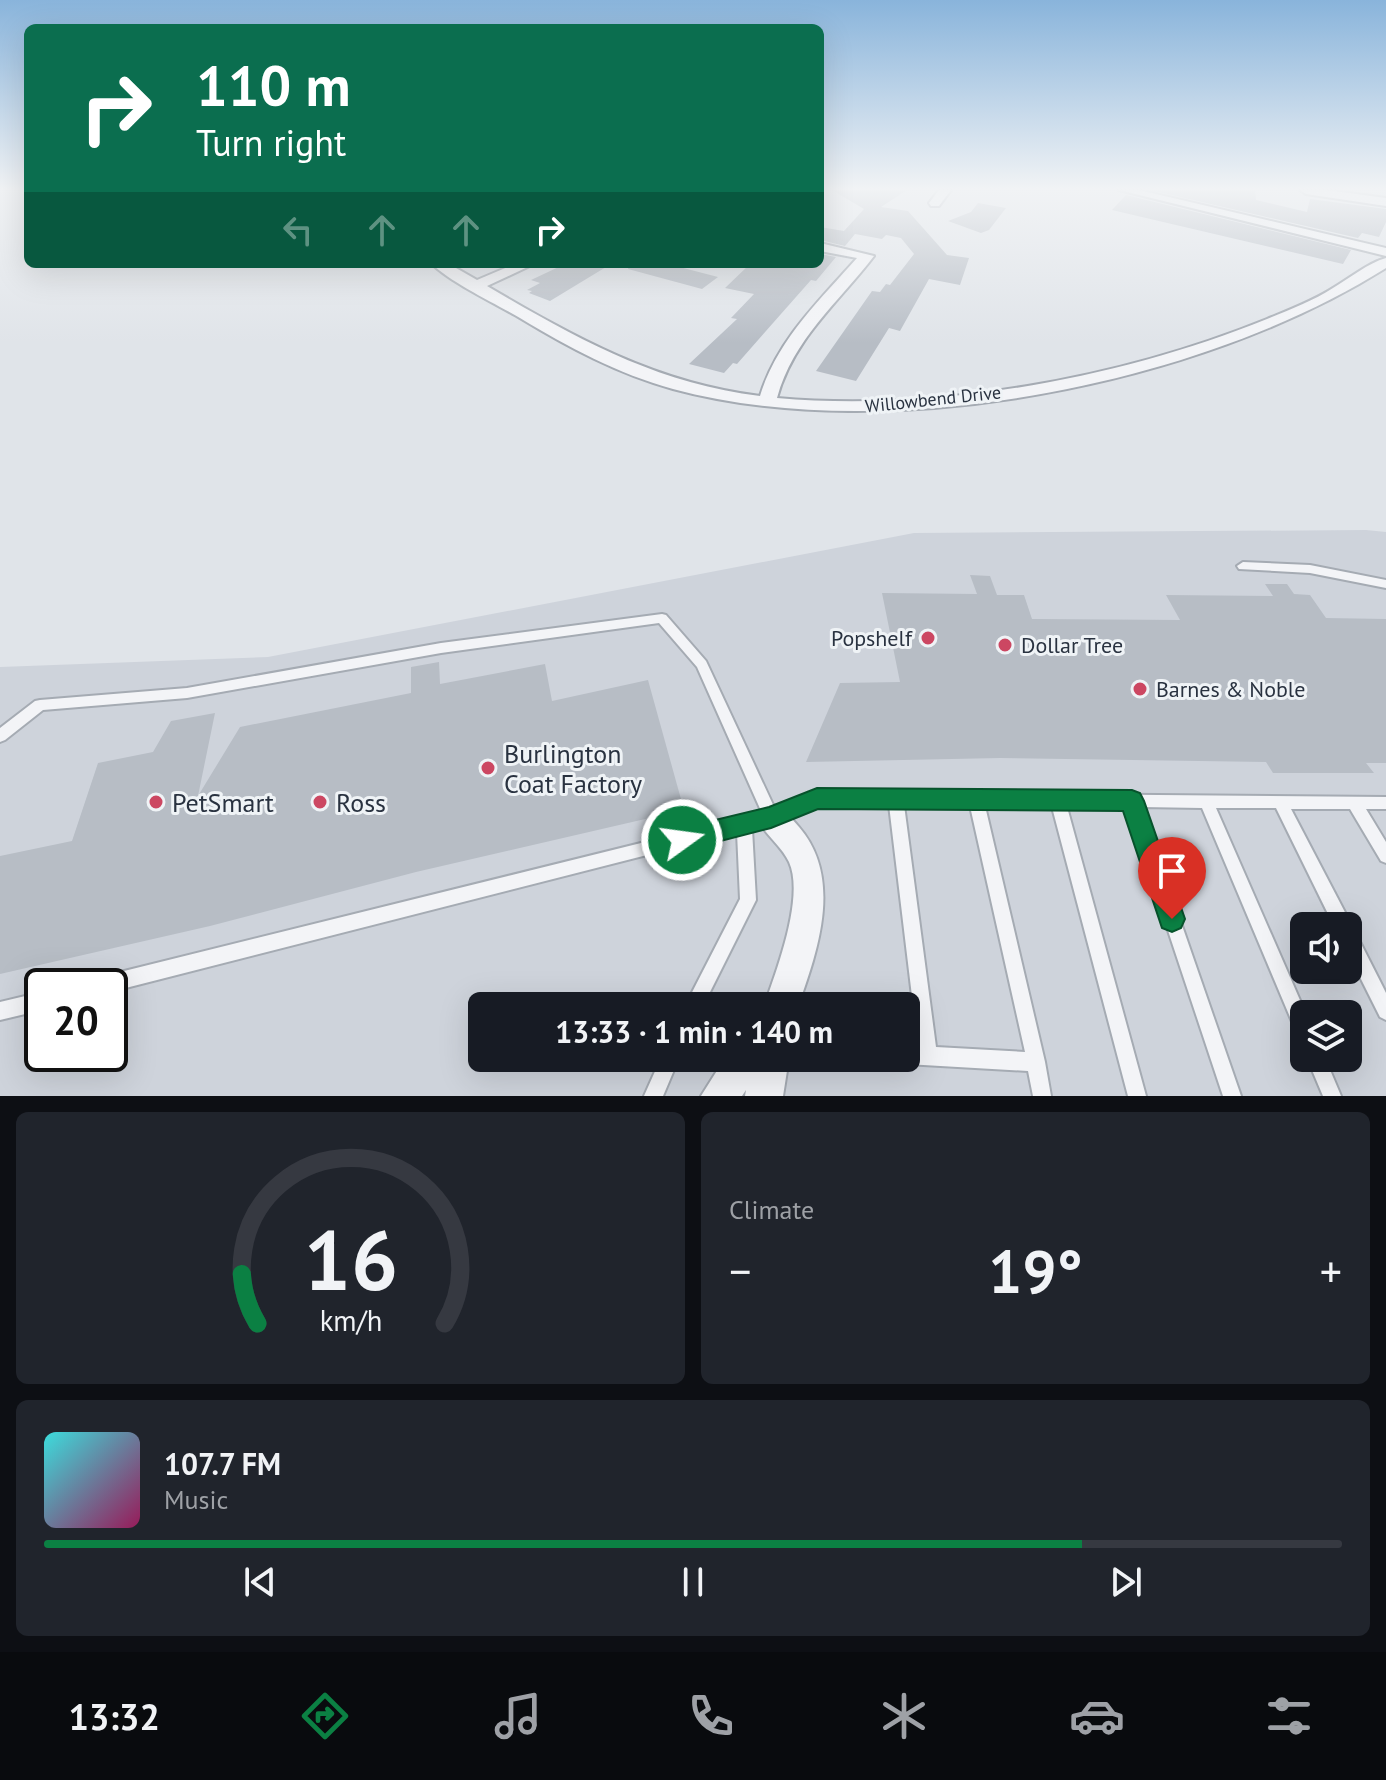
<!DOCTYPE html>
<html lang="en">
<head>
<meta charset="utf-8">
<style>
  :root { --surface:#171b24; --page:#20242c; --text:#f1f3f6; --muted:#9ea1a6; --line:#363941; --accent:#0b8043 }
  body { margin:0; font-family:"PT Sans",sans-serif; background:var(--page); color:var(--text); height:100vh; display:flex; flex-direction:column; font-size:30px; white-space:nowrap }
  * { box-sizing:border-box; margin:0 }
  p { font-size:26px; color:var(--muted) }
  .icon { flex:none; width:44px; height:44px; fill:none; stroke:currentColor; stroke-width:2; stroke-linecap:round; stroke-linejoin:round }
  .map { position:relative; height:1096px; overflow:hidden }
  .sheet { display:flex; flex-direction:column; gap:16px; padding:16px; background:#0d0f14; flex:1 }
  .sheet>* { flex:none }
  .banner { position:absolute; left:24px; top:24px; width:800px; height:244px; border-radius:12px; box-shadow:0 8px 32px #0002; background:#0b6e4f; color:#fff; overflow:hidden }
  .controls { position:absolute; left:1290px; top:912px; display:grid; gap:16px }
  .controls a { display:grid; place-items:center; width:72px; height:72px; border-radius:12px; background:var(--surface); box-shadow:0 8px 32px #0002; font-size:40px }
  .speed { position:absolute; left:24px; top:968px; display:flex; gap:16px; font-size:40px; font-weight:700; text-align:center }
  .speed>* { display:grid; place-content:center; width:104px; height:104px; border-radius:50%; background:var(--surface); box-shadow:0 8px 32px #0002; line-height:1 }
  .speed .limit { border:4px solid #111; border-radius:12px; background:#fff; color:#111 }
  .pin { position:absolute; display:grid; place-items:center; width:68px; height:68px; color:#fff; margin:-82px -34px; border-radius:50% 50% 50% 0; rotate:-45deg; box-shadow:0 0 8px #0007 }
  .pin .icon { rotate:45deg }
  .me { position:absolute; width:88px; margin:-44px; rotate:76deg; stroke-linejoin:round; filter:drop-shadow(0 0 6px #0008) }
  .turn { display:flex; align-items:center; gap:28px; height:168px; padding:0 40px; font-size:36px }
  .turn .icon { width:104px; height:104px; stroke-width:2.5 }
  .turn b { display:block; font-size:56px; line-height:68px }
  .lanes { display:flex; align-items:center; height:76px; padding:0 40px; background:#0003; justify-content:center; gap:40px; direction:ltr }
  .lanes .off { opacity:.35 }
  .big { font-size:60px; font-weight:800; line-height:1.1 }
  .sheet .widget { flex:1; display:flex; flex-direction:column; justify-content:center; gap:12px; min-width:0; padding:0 28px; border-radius:12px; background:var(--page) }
  .sheet .dial { align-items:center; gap:0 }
  .dial svg { height:208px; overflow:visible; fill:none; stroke:var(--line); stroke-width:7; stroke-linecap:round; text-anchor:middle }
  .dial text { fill:var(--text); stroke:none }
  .song { display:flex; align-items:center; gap:24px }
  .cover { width:96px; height:96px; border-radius:12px; background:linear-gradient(135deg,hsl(180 70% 55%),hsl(330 70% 35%)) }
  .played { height:8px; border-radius:4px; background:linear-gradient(90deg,var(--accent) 80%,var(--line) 80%) }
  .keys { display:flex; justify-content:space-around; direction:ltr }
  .heat { display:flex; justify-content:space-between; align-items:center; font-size:44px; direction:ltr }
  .sheet .tiles { flex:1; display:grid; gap:16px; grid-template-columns:1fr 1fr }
  .widget:last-child { grid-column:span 2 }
  .trip { position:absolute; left:468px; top:992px; width:452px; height:80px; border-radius:12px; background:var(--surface); box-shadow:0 8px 32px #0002; font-weight:800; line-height:80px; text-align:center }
  .dock { display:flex; height:128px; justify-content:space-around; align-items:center; background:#090b0e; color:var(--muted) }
  .dock .icon { width:56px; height:56px }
  .dock .active { color:var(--accent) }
  .dock b { font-size:36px; color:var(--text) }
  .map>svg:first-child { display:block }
  .built { fill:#ced3db; fill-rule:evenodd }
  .building { fill:#b7bdc5 }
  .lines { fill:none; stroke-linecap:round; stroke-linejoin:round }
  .service-casing { stroke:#a5abb3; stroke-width:4 }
  .minor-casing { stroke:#a5abb3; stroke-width:4 }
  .service { fill:#f3f4f7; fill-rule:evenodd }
  .minor { fill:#f3f4f7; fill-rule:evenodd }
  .route { fill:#0b8043; stroke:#07532c; stroke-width:2 }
  .poi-dot { fill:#cc4762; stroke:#eff3f6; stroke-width:3 }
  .labels { text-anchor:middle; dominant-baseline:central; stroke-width:6; stroke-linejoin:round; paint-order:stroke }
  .far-street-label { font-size:18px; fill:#293240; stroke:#eff3f6 }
  .poi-label { font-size:22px; fill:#293240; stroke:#eff3f6; text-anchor:start }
  .near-poi-label { font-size:26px; fill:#293240; stroke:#eff3f6; text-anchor:start }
</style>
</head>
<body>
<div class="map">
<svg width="1386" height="1096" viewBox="0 0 1386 1096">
  <rect width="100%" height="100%" fill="#e0e4e9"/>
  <path class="built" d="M1366,530L1386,532V1096H0V667L268,657L914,533ZM1304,926H1348V970H1304ZM42,986H110V1054H42ZM482,1006H906V1058H482ZM1304,1014H1348V1058H1304Z"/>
  <path class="building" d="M832,190H907L881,207L908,211L947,255L969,258L960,285L929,279L900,331L889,328L856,381L816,371L872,291L880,292L886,284L890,285L914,254L901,238L886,235L882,239L855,234L845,246L820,240V227L844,231L864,209Z
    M1150,190H1255L1256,200L1307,212L1310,199L1386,209V222L1379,237L1362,233L1358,238Z
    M1126,195L1351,250L1343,264L1112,210Z
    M978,203L1006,208L989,230L981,233L948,221L971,212Z
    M820,254L836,257L816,281L811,280L737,364L733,363L724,373L689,364L737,319L731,318L754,294L725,288L750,264H820Z
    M565,264H611L550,301L529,293L532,291L527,290L540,283L531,280Z
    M629,264H668L718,277L702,289L628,269Z
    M970,575L990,576L997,595H1024L1032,619L1180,620L1166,595L1273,596L1265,584H1287L1294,594L1310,595L1326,618L1386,619V763H1366L1374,773H1273L1266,762L1000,758L806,762L840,683L900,682L882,593L977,594Z
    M439,662L440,684L545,664L552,701L648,680L684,810L416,872L210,926L0,974V856L72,841L98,763L153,752L171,721L215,713L198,796L240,727L411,693V667Z"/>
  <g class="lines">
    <g class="service-casing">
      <path id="service" d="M1243,562L1310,565L1386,580V588L1310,573L1239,569L1237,566Z
        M662,614L666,615L706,661L775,809L817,792L1386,797V809H1366L1386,842V863L1381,861L1350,809H1291L1349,920L1351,926L1350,929L1354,930L1386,993V1020L1380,1017L1348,953V926H1334L1276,808H1216L1306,1014H1304V1039L1298,1036L1202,808L1141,807L1241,1096H1223L1127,807H1067L1146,1096H1128L1052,807L985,806L1045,1062L1051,1096H1033L1028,1071L906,1064L900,1061L898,1058H906V1046H918L889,805L818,804L771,824L752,829L756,900L703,1006H685L740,899L737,832L110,992V986H91L94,980L100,977L762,813L697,667L659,623L441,653L187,698L43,710L5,740L0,742V728L35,701L40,700L187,688L441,643ZM904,805L970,806L1025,1052L936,1047Z
        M42,992V1010L0,1020V1002Z
        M661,1058H679L663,1096H644Z
        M1307,1058H1325L1341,1096H1323Z"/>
    </g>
    <g class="minor-casing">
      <path id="minor" d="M939,190H951L939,206H931L929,203Z
        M1119,190H1139L1386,248V256Z
        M1300,190H1327L1386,198V206L1306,194Z
        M820,243L874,256C838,303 793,339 777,398C936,412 1119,379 1267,319C1289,310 1313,301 1333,288C1350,278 1368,263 1386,258V268C1201,385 887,447 673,389C618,374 568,347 520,318C496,304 450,282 432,264H449L477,280L515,264H534L487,286C576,338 655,383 760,396C777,340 820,300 857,258L820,251Z
        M771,804C784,808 790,817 799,827C843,878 818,950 798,1006H764C776,972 805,897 789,862C781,845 764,834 756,817L761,808Z
        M725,1058H789L783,1096H745L746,1090L742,1096H701Z"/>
    </g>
    <use href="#service" class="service"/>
    <use href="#minor" class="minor"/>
  </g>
  <linearGradient id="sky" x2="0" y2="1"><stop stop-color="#89b4db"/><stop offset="0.55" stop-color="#f1f3f5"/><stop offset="1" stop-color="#f1f3f5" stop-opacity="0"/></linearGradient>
  <rect width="1386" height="343" fill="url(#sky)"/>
  <path class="route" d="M817,788L1132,790L1140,793L1144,801L1185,919L1181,928L1172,932L1162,928L1123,811L818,809L771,828L682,851L673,848L670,840L673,832L682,828L769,807Z"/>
  <g class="poi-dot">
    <circle cx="928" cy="638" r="8"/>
    <circle cx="1005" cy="645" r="8"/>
    <circle cx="1140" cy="689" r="8"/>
    <circle cx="488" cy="768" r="8"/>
    <circle cx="156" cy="802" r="8"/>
    <circle cx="320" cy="802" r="8"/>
  </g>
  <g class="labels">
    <g class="far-street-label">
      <text transform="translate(933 399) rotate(-6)">Willowbend Drive</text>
    </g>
    <g class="poi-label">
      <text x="912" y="638" text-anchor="end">Popshelf</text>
      <text x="1021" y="645">Dollar Tree</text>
      <text x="1156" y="689">Barnes &amp; Noble</text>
    </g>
    <g class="near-poi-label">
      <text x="504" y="753">Burlington<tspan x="504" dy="30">Coat Factory</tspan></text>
      <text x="172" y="802">PetSmart</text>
      <text x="336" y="802">Ross</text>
    </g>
  </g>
</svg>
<div class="controls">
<a><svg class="icon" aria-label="sound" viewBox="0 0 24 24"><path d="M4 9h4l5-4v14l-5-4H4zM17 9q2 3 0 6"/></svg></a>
<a><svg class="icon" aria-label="layers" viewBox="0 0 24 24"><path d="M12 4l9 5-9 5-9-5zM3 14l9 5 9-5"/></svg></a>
</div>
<div class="speed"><div class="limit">20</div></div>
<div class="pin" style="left:1172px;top:919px;background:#d93025"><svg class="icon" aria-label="arrive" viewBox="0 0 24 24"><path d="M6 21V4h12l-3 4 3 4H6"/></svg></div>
<svg class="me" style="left:682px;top:840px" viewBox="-20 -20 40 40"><circle r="17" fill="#0b8043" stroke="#fff" stroke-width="3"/><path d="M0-11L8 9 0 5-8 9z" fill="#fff"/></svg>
<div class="trip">13:33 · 1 min · 140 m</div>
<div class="banner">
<div class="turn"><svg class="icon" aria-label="right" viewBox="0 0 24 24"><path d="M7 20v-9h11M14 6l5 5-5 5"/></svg><div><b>110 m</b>Turn right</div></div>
<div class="lanes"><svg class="icon off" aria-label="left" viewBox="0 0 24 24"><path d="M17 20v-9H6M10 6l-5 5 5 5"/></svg><svg class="icon off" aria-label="ahead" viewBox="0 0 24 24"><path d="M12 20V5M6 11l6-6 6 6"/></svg><svg class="icon off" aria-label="ahead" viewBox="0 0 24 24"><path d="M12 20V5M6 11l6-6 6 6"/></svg><svg class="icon" aria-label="right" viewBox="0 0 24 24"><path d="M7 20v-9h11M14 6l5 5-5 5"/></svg></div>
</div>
</div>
<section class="sheet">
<div class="tiles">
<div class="widget dial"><svg viewBox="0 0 100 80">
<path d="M14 69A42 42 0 1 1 86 69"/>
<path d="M14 69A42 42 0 0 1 8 50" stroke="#0b8043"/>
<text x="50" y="56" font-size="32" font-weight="700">16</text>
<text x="50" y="72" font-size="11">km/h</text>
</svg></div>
<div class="widget"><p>Climate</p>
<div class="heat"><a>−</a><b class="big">19°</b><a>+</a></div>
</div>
<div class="widget">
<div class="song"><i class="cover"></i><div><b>107.7 FM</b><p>Music</p></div></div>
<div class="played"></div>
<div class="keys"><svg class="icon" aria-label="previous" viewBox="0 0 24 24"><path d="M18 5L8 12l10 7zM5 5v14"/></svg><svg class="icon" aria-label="pause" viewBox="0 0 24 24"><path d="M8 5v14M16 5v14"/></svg><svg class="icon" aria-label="next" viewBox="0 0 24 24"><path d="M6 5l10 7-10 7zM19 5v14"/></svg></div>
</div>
</div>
</section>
<nav class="dock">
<b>13:32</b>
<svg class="icon active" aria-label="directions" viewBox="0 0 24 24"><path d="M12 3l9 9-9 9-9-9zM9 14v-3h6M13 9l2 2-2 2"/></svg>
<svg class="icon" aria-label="music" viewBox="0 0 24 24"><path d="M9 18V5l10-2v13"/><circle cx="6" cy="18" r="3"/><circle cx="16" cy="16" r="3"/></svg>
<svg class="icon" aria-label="phone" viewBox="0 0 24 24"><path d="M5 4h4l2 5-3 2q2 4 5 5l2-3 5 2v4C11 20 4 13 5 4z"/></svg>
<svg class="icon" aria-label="climate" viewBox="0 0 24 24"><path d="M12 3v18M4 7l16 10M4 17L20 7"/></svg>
<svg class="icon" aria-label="car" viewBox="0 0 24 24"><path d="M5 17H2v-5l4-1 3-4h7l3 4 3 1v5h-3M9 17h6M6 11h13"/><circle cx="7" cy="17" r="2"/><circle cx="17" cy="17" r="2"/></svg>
<svg class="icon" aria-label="filters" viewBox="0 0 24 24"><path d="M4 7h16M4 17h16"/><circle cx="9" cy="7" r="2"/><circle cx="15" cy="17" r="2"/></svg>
</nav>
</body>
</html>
